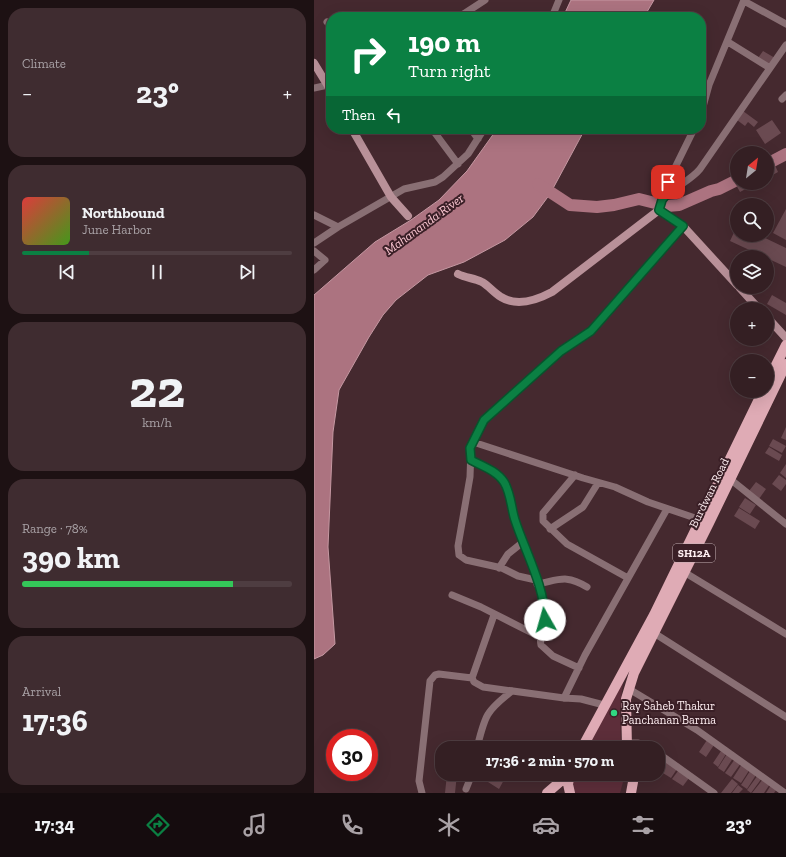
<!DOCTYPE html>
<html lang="en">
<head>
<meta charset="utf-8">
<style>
  :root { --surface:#341f23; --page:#3f2c30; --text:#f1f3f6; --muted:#a9a2a6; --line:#4e3d41; --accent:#0b8043 }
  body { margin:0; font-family:"Zilla Slab",serif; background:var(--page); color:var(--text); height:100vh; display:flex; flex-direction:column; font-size:15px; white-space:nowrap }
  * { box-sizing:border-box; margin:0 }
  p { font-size:13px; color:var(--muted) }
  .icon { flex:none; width:22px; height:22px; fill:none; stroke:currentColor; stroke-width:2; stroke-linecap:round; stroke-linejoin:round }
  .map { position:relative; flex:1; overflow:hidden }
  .side { display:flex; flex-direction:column; gap:8px; padding:8px; background:#1d1113; width:314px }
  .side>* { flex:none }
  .banner { position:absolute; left:12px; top:12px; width:380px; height:122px; border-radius:16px; box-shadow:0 4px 16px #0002,0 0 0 1px var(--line); background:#0b8043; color:#fff; overflow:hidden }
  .needle { width:26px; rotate:30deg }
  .buttons { position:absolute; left:416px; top:146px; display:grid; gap:8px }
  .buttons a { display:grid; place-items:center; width:44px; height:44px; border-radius:50%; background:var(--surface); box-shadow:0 4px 16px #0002,0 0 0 1px var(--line); font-size:20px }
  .speed { position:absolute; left:12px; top:729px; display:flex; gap:8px; font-size:20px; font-weight:700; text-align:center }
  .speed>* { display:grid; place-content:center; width:52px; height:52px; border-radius:50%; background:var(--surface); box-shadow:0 4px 16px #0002,0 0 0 1px var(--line); line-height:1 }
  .speed .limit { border:6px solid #d22; background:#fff; color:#111 }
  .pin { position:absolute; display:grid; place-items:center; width:34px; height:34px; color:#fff; margin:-17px; border-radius:8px; box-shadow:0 2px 6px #0006 }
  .me { position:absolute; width:44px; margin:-22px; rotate:353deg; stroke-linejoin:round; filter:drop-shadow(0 0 3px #0008) }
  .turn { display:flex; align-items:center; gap:14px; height:84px; padding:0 16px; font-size:18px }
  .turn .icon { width:52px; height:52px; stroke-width:2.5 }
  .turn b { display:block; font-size:28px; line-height:34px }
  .then { display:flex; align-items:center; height:38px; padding:0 16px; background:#0003; gap:8px; font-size:15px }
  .big { font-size:30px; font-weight:700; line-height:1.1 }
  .side .card { flex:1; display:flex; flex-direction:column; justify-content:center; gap:6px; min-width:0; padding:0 14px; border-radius:16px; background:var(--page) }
  .side .dial { align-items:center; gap:0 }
  .dial b { font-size:52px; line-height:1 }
  .song { display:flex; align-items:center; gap:12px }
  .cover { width:48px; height:48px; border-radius:6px; background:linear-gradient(135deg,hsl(0 70% 55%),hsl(100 70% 35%)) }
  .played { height:4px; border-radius:2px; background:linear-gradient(90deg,var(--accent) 25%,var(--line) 25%) }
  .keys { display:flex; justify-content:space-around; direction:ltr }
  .heat { display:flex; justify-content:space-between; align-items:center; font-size:22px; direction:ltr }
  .charge { height:6px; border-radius:3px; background:linear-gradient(90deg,#34c759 78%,var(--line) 0) }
  .trip { position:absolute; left:121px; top:741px; width:230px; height:40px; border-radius:16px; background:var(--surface); box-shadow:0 4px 16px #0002,0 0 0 1px var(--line); font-weight:700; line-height:40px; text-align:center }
  .tabs { display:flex; height:64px; justify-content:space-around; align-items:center; background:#150c0e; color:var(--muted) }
  .tabs .icon { width:28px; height:28px }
  .tabs .selected { color:var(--accent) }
  .tabs b { font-size:18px; color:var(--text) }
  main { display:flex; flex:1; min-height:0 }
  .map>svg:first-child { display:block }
  .green { fill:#5d2e3a }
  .water { fill:#ac7380; stroke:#c598a2 }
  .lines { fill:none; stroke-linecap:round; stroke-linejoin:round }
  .river { stroke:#ac7380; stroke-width:12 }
  .building { fill:#6a4a51 }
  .street { stroke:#896f74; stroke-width:7 }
  .secondary { stroke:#b99199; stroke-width:8 }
  .primary { stroke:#dfabb5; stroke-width:10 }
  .route-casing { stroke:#07532c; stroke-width:10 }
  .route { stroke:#0b8043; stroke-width:7 }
  .poi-dot { fill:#31d882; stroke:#3a1f26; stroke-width:1.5 }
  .labels { text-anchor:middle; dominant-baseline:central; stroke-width:4; stroke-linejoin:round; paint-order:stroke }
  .shield { fill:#3a1f26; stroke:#c3b0b4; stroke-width:1 }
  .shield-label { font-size:11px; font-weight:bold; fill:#feeef1 }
  .street-label { font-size:12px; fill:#feeef1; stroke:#3a1f26 }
  .poi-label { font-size:12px; fill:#feeef1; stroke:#3a1f26; text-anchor:start }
  .water-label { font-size:13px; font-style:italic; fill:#fcc7d2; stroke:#3a1f26 }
</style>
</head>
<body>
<main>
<section class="side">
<div class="card"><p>Climate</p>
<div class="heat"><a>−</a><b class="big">23°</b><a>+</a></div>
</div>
<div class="card">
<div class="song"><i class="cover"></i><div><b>Northbound</b><p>June Harbor</p></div></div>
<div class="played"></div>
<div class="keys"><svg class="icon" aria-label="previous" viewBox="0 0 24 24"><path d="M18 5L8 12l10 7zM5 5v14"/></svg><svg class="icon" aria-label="pause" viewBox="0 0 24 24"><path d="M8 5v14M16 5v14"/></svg><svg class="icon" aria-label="next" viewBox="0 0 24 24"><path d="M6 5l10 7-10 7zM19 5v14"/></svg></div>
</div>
<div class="card dial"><b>22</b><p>km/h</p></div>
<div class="card"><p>Range · 78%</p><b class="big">390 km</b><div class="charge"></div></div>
<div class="card"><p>Arrival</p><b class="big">17:36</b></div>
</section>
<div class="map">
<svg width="472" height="793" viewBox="0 0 472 793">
  <rect width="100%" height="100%" fill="#45292f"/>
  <path class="green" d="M309,682L306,708L307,747L291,741H276Z
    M260,774H307L309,782L306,793H261L259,783Z"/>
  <path class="water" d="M257,0H340L330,17H249Z
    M183,129H271L236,194L219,217L191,240L150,262L114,275L82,300L69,315L55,337L25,390L19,432L14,547L21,644L9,655L0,659V295L61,242L97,220L125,200L153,171Z"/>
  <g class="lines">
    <path class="river" d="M453,164L472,154
      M224,184L256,205L283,207L300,205L325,199L353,206L365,205L397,191L405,189L423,180"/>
  </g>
  <path class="building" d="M449,51L461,58L456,66L444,58Z
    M429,111L444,122L440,127L434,122L431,126L423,120Z
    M458,120L467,133L451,144L442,130Z
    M460,163L464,172L453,178V167Z
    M423,182V183H443L426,192L421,183Z
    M472,209V240L459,233Z
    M423,226V235H445L472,248V267L416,241Z
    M458,295L472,303V315L453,304Z
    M472,427V440L467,438Z
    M459,439L472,446L468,453L455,446Z
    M455,447L468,455L465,461L451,453Z
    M472,464V478L466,473Z
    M465,475L472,480V484L467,491L458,484Z
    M442,482L452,489L445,499L435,491Z
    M431,498L442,505L436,514L425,507Z
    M425,508L446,521L441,529L420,516Z
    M393,740L400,745L392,757L385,752Z
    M407,751L412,754L404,767L399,763Z
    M413,754L419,758L410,772L404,768Z
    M348,759L363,769L357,778L344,770V765Z
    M421,759L427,763L417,777L411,773Z
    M428,764L436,769L427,783L419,778Z
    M364,771L375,778L369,786L358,779Z
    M436,771L442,775L433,789L427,785Z
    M133,774H143L141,793H131Z
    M164,774H185L191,778L185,789L163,775Z
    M444,775L448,778L437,793L433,790Z
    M418,779L424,784L417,793H407Z
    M449,779L456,784L450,793H438Z
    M424,785L429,789L425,793H418Z
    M457,785L463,789L460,793H452Z"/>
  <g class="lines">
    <path class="street" d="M430,1L472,24
      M145,17L171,0
      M238,17L245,0
      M13,22L17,26
      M414,42L456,68
      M0,88L14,85L17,82
      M468,99L472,95
      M387,114L395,85L430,0
      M118,129L144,164
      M157,129L164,139
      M352,195V186L380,129
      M345,210C348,191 374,184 386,169L472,45
      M0,215L24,227
      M0,243L24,227L90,189L121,182L129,177L154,154L170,129
      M0,251L11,260L0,270
      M159,442L269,478L301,487L334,502L387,520
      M157,460C168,466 183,471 190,482C197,493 197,508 201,520C211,550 227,581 230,613C232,624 224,634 227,645L239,656L265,668
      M261,475L229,513V521L253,544L314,578
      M416,479L472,524
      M236,529L269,507L284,483
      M185,568L194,554L209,542
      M370,572L472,634
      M222,580L204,576L188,568L152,560L145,555L144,546L156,477L157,448L170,420L247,351L277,331L369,226
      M223,584C245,580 252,574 273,587
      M138,595L167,607L226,637
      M180,615L158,678L160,682L169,687L250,698L267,699L290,705
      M340,633L472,717
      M315,689L383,730L471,793
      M250,698L271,655L353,509
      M312,743H324L336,748
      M163,748C171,716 171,712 198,691
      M344,753L400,793
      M152,789L158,774
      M108,793L105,781L116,681L121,675L125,674L158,678"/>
    <path class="secondary" d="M0,63L17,91
      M38,129L77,197L94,216
      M144,274C152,278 160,278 168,282C175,286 180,293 187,297C203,307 223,300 238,292L345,210L369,226L423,285
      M425,287L445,309
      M453,317L472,338"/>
    <path class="primary" d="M453,383L472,345
      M268,748L340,615L449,391
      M313,748L312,699L320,673L395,523L472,364
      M256,774L254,784L256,793
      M233,793L255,774
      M317,793L319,782L317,774"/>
  </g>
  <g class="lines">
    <g class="route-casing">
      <path id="route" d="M231,620C231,587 211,551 201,520C197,508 197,493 190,482C183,471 168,466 157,460L156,448L170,420L247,351L277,331L369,226L345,210L348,200L352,195L354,182"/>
    </g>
    <use href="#route" class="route"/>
  </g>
  <circle class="poi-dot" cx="300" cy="713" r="4"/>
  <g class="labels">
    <rect class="shield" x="359" y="544" width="42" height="18" rx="3"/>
    <g class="shield-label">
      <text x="380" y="553">SH12A</text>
    </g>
    <g class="street-label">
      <text transform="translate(395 493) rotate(-64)">Burdwan Road</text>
    </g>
    <g class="poi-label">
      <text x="308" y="706">Ray Saheb Thakur<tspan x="308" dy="14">Panchanan Barma</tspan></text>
    </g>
    <g class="water-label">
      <text transform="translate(110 224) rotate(-36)">Mahananda River</text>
    </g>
  </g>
</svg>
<div class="buttons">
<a><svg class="needle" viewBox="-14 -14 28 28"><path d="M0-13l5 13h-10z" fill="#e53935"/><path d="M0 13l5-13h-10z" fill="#a9a2a6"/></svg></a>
<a><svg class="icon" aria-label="search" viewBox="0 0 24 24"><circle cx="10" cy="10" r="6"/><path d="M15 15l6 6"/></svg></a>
<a><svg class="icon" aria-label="layers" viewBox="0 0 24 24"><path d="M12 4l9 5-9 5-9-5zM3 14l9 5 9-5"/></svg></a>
<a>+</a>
<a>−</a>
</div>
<div class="speed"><div class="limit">30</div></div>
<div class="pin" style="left:354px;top:182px;background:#d93025"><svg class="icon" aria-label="arrive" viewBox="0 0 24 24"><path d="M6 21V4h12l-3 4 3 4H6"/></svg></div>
<svg class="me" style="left:231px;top:620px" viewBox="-20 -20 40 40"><circle r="19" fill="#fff"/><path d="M0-13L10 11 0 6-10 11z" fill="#0b8043"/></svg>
<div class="trip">17:36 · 2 min · 570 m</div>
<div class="banner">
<div class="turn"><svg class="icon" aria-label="right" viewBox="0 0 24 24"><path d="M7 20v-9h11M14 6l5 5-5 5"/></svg><div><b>190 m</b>Turn right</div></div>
<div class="then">Then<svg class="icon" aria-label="left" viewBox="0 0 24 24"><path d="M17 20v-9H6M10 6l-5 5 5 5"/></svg></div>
</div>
</div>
</main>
<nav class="tabs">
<b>17:34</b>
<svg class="icon selected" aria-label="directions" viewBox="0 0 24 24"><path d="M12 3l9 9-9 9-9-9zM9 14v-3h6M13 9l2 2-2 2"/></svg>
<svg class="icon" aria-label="music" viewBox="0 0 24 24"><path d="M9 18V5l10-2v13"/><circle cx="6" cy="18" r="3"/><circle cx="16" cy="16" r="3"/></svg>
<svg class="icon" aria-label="phone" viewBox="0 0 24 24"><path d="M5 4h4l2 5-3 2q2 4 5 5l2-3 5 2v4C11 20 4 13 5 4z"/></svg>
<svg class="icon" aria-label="climate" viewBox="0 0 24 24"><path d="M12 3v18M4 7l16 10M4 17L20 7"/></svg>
<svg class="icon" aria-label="car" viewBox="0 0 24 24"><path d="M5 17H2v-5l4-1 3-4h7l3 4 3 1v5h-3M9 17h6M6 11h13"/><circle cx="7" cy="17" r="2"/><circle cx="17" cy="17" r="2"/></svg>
<svg class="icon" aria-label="filters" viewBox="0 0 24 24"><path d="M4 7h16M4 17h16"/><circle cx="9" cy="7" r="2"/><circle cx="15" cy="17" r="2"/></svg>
<b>23°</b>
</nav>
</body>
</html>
